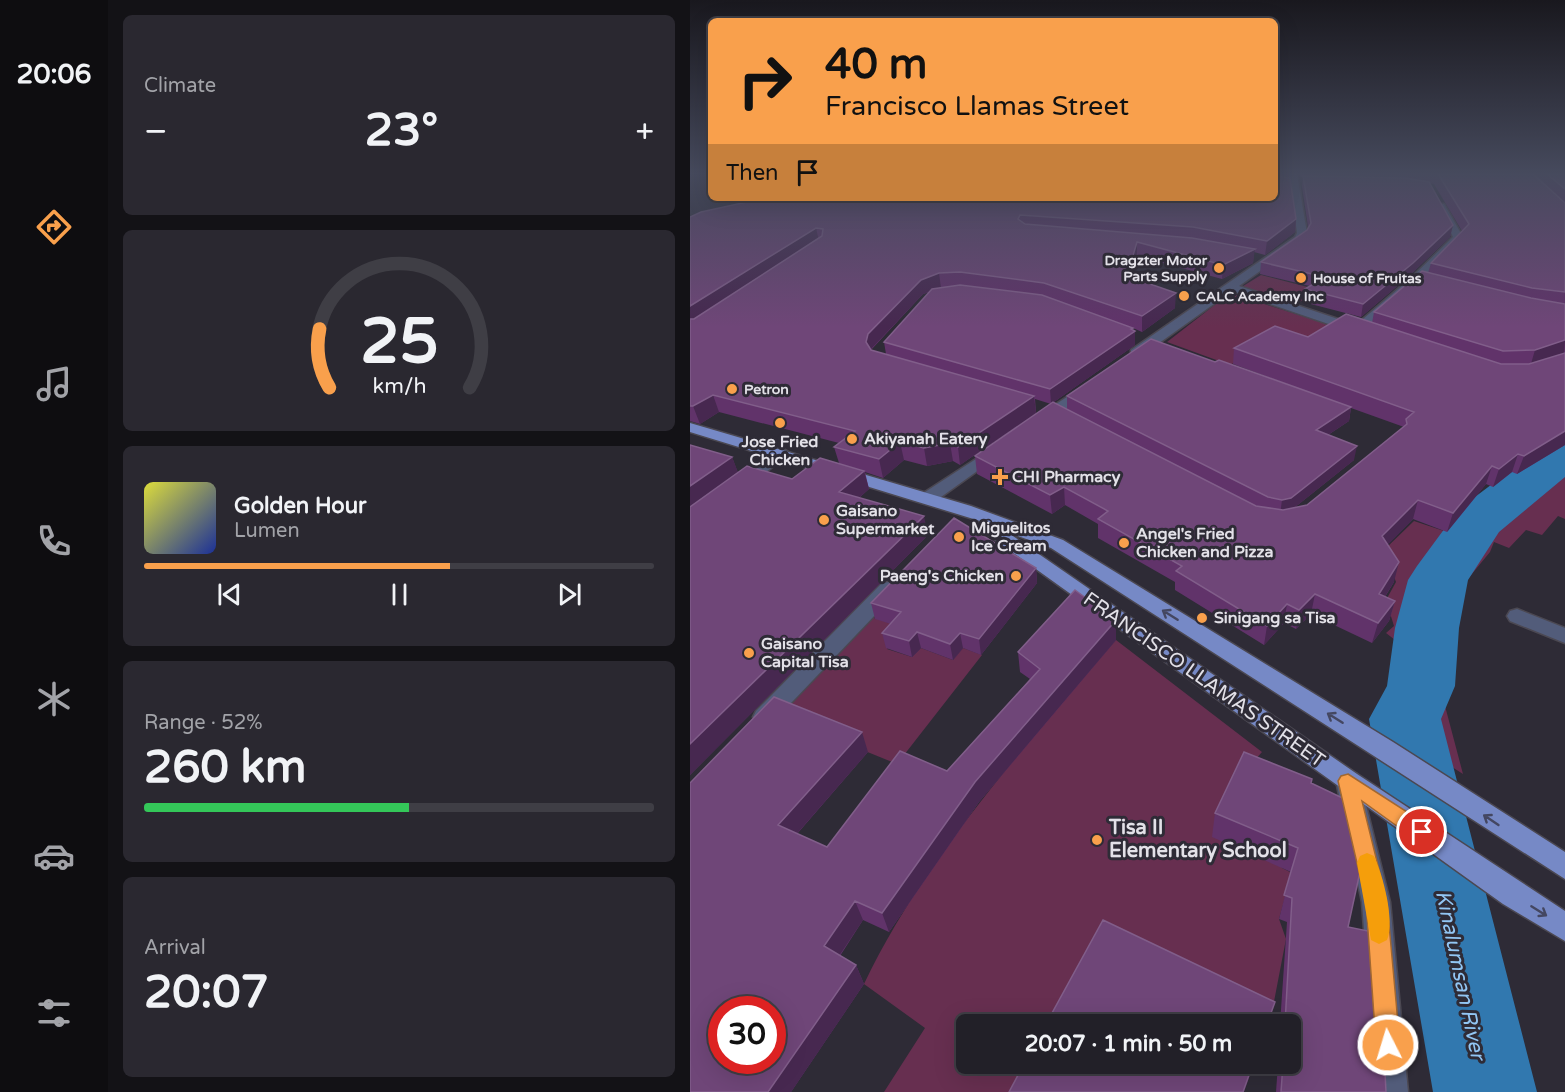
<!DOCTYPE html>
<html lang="en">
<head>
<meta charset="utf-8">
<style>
  :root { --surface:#222028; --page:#2a2830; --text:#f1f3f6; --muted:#a2a3a8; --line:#3f3e45; --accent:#f9a04c }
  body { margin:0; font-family:"Varela Round",sans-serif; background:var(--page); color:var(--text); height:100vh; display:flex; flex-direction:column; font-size:22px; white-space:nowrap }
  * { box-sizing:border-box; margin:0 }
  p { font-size:20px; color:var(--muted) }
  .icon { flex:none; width:33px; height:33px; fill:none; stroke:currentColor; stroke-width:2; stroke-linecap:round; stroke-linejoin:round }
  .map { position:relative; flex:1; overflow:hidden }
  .sheet { display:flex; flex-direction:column; gap:15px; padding:15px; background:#131216; width:582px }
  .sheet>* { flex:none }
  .banner { position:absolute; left:18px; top:18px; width:570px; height:183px; border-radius:9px; box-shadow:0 6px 24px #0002,0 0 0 2px var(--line); background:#f9a04c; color:#111; overflow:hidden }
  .speed { position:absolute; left:18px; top:996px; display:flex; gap:12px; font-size:30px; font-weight:700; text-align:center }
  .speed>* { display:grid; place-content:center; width:78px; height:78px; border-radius:50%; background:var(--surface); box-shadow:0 6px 24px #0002,0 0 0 2px var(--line); line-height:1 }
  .speed .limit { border:9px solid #d22; background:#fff; color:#111 }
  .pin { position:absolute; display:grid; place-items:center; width:51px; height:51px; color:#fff; margin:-26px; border:3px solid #fff; border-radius:50%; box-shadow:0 2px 6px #0007 }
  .me { position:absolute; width:66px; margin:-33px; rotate:355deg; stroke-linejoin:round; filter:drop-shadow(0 0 4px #0008) }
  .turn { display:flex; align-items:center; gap:21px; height:126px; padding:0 18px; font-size:27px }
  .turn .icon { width:78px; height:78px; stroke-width:2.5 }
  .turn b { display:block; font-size:42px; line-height:51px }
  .then { display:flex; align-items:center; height:57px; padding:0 18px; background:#0003; gap:12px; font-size:22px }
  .big { font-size:45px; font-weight:700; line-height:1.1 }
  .sheet .widget { flex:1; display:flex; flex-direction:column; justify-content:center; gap:9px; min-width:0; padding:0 21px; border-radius:9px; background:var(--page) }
  .sheet .dial { align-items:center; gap:0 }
  .dial svg { height:156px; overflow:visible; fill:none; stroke:var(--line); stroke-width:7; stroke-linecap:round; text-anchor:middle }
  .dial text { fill:var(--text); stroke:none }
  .song { display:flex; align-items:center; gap:18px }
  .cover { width:72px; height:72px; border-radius:9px; background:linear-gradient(135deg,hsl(60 70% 55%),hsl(230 70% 35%)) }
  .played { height:6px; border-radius:3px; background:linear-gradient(90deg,var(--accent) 60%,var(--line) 60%) }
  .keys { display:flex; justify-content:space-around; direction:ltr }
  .heat { display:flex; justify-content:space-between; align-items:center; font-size:33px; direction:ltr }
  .charge { height:9px; border-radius:4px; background:linear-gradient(90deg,#34c759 52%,var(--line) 0) }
  .trip { position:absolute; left:266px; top:1014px; width:345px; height:60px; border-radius:9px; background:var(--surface); box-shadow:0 6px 24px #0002,0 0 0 2px var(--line); font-weight:700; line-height:60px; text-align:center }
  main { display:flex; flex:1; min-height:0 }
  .menu { display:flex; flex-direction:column; width:108px; justify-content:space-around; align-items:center; background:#0e0d10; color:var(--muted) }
  .menu .icon { width:42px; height:42px }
  .menu .current { color:var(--accent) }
  .menu b { font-size:27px; color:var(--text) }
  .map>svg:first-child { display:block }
  .green { fill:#672f50 }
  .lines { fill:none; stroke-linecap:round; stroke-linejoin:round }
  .river { fill:#3178af; fill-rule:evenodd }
  .minor-casing { stroke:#4b4852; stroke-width:3 }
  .major-casing { stroke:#4b4852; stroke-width:3 }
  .minor { fill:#525c7a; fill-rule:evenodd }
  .major { fill:#7689c6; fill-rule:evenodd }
  .wall { fill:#61336a; fill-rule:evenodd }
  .shaded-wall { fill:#472850 }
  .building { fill:#6f4678; stroke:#815e8a; stroke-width:1.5; fill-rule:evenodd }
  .oneway { stroke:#444761 }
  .route { fill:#f9a04c; stroke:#a26831; stroke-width:1.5 }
  .slow { fill:#f59e0b }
  .poi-dot { fill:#f9a04c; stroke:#2e2b36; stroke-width:2 }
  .labels { text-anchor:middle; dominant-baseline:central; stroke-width:6; stroke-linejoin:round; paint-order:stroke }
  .far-poi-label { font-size:14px; font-weight:bold; fill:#e3e1e8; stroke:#2e2b36; text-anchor:start }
  .poi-label { font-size:16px; font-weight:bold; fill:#e3e1e8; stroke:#2e2b36; text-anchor:start }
  .near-street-label { font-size:20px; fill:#e3e1e8; stroke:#2e2b36 }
  .near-poi-label { font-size:20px; font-weight:bold; fill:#e3e1e8; stroke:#2e2b36; text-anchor:start }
  .near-water-label { font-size:21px; font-style:italic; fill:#92c6f4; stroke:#2e2b36 }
</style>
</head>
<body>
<main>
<nav class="menu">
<b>20:06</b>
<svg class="icon current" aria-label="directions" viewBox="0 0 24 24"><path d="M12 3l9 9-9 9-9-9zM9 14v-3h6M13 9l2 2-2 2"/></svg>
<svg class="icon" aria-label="music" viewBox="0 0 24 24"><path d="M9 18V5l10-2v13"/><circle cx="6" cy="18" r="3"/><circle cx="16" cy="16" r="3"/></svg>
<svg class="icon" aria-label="phone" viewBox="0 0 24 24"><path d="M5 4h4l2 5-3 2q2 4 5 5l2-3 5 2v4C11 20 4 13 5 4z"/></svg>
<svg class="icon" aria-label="climate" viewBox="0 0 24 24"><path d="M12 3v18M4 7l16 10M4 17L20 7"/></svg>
<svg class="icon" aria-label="car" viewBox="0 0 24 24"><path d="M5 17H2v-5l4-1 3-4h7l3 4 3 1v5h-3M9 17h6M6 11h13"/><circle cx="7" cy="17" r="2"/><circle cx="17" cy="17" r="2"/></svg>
<svg class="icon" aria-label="filters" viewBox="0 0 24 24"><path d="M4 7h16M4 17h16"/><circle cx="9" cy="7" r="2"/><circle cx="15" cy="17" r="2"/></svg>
</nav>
<section class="sheet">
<div class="widget"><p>Climate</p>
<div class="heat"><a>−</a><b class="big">23°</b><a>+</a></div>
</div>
<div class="widget dial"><svg viewBox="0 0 100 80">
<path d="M14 69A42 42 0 1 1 86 69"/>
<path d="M14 69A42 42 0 0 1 9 39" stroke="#f9a04c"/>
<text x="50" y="56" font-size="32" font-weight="700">25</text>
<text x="50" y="72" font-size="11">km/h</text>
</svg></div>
<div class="widget">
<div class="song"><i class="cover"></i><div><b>Golden Hour</b><p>Lumen</p></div></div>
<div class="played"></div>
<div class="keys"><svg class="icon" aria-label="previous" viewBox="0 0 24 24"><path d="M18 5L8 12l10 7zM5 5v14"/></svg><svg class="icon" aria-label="pause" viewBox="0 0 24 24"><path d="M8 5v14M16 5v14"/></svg><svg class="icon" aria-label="next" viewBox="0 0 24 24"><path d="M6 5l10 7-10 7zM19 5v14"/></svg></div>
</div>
<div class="widget"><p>Range · 52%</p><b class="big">260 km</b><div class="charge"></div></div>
<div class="widget"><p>Arrival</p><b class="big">20:07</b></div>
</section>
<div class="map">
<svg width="875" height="1092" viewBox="0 0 875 1092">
  <rect width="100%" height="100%" fill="#2e2b36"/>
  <path class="green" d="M571,275L629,290L608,303L550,288Z
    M540,293L653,329L617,352L582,341L540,365L477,342Z
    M875,445V519L868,516L852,535L836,530L819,548L804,542L800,552L772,586L758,616L750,687L773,774L707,732L717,715L710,701L723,654L696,633L704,626L696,600L706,582L694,550L724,521L757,532L769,528L809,489Z
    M181,617L215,628L197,649L222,657L231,648L263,660L273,648L292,655L207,764L89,716Z
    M426,640L572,752L550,777L592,868L602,873L589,919L596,939L582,1012L362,1024H276V1064H341L326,1092H194L235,1028L174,984C236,855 334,748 426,640Z"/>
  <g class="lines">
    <path class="river" d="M875,437V477L809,532L778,580L769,628L765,686L751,719L847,1092H743L679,719L697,686L705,628L718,580L727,566L769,509L858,442Z"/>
    <g class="minor-casing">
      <path id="minor" d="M599,174H607L617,233L612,241L549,286L666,325L722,277L763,237L748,204H754L773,237L730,281L672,332H662L542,291L451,356H441V350L605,237L607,233Z
        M397,384L404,388L402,391L356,423H346L344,420L346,417Z
        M306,446L311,448L314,451L311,454L244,502H232L230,498L232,494Z
        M92,448L100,453L97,456L56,487H44L42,484L44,481Z
        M199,582L206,583L209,588L206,593L82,723L74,726L66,723L63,717L66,711L192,583Z
        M827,609L875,628V643L820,621L817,616L820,611Z
        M658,771L667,774L670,781L700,902L718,1092H686L672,902L646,781L649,774Z"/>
    </g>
    <g class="major-casing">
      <path id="major" d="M0,423L281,506L373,540L703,742L875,852V879L361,548L317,532L667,774L875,911V941L813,904L290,529L287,525L290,521L0,432Z"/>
    </g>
    <use href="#minor" class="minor"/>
    <use href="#major" class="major"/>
  </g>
  <path class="wall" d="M585,174H599L598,178L606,219L605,232L575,255L564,252L563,263L532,279L447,256L441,278L485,308L452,332L443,328L445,345L361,404L345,399L346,413L270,465L263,461L237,466L214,460L193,478L175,472L179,489L169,498L238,535L0,775V445L42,457L48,473L102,479L149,463L144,447L149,443L29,412L10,424L0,421V217L55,202L54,198H585ZM240,292L194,342L196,354L181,350L233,294Z
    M609,174H875V445L827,474L822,472L803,487L796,484L757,532L723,519L698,544L704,582L695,597L705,601L699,621L682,643L621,614L606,629L594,623L574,645L485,590V582L408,538V524L375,505L362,514L287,474L285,456L377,410V396L525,362L616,391L543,364L544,348L618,337L682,323L684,312L738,273L741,263L772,231L744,184L739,183L763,225L760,237L720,275L671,317L613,302L615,289L620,286L570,274L571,262L617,230L618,227L612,186L613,177H610ZM661,408L714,427L617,505L604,508L664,460L638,435L659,421Z
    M346,568L347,583L291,655L273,648L263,660L231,648L222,657L196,648L192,633L201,624L185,619L181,603Z
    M426,620V640L289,802L199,932L173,920L150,956L166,965L174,984L101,1092H0V783L178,752L107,834L137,847L257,771L340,679L330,672L328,652Z
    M621,784L658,927L696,1092H586L588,1064H600V1024H590L597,922L589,919L601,872L522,837L525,813Z"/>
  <path class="shaded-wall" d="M54,198H101L56,207Z
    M606,219L605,232L575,255L577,241Z
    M763,225L760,237L720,275L671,317L673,304Z
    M126,228L129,241L0,324V306Z
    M447,242V256L437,291V276Z
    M565,249L563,263L532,279L533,265Z
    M249,273L251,288L233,294L181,349L180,358L176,342L178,334L231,280Z
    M486,293L485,308L452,332V316Z
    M443,328V333L445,331V345L361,404L360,389Z
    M875,340L874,354L840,367L845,350Z
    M23,395L29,412L10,424L3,406Z
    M344,396L346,413L270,465L268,447Z
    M661,407L659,421L624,444L626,430Z
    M875,431V445L827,474L834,456Z
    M210,442L214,460L193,478L189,459Z
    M260,443L263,461L237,466L234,448Z
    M667,446L664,460L599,512L590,515L592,500Z
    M828,454L822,472L803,487L809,469Z
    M42,457L49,475L0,509V486Z
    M802,466L796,484L757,532L763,513Z
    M174,471L179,489L154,511L149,492Z
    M374,487L375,505L362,514L360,495Z
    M728,500L723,519L688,555L692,536Z
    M234,516L238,535L0,775V744Z
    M709,562L704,582L684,614L689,594Z
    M346,568L347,583L291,655L289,639Z
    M625,594L621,614L606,629L609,610Z
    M705,601L699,621L682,643L688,623Z
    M597,604L594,623L574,645L577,626Z
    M426,620V640L289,802L199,932L192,913L285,782Z
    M227,632L231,648L222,657L219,641Z
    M270,633L273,648L263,660L260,644Z
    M172,732L178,752L97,845L88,825Z
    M165,901L173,920L143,965L134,946Z
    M166,965L174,984L101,1092H78Z
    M563,1064H564L554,1092H553Z"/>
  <path class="building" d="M748,174H843L875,203V292L842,288L741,263L779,224Z
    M857,174H875V189Z
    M585,176L600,178L606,219L577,241L503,227L330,215L328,219L335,224L502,238L565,249L533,265L447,242L437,276L486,293L452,316L354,283L270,272L249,273L231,280L178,334L176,342L181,350L344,396L268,447L260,443L234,448L210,442L189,459L144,447L165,431L23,395L3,406H0V319H4L132,236L133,229L126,228L0,306V217L11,212L75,198H585Z
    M613,176L715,178L739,182L763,225L723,263L673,304L615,289L635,277L571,262L617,230L621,223Z
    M732,271L841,298L875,304V340L845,350L813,351L684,312Z
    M270,285L352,295L443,328L441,329L445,331L360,389L194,342L242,289Z
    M656,314L811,364H839L875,353V431L834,456L828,454L809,469L802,466L763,513L728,500L692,536L709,562L689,594L705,601L688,623L625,594L609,610L597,604L577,626L486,571L492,566L408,519L418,511L374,487L360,495L285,456L363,402L566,506L593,510L617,505L717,424L716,419L724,412L544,348L585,326L618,337Z
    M461,339L525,362L529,360L661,407L626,430L667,446L601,498L592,500L578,497L377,396Z
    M0,445L42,457L0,486Z
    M130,458L174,471L149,492L234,516L0,744V507L57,466L102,479Z
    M264,518L346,568L289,639L270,633L260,644L227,632L219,641L192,633L211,612L181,603Z
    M385,590L426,620L285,782L192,913L165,901L134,946L166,965L78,1092H0V783L84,697L172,732L88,825L137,847L210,751L257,771L350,669L328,652ZM32,1010H82V1060H32Z
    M554,752L622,779L621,783L661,802L673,858L658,927L683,932L695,1073L696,1092H591L593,1064H600V1024H595L602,898L594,895L608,848L525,813Z
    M413,920L585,1002L577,1024H356Z
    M334,1064H563L553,1092H319Z"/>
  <defs><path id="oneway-shaft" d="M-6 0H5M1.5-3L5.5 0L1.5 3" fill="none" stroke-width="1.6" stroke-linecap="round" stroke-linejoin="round" transform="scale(1.5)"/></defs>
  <g class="oneway">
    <use href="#oneway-shaft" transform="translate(480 615) rotate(-148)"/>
    <use href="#oneway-shaft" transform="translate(645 718) rotate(-148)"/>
    <use href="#oneway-shaft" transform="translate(801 820) rotate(-146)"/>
    <use href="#oneway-shaft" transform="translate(849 911) rotate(32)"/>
  </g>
  <linearGradient id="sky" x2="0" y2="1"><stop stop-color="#19181e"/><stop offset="0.53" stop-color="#464a5d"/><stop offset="1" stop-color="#464a5d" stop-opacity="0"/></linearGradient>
  <rect width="875" height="327" fill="url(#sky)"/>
  <path class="route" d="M658,774L739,826L742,832L739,839L732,841L725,839L672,801L697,902L710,1045L707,1053L698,1057L690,1053L686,1045L676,902L648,781L651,776Z"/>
  <path class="slow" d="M677,853L684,856C693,875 705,921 697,940L689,944L681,940L667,863L670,856Z"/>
  <g class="poi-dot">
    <circle cx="529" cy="268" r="6"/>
    <circle cx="611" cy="278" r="6"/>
    <circle cx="494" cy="296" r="6"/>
    <circle cx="42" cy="389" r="6"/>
    <circle cx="90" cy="423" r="6"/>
    <circle cx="162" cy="439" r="6"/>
    <path d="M307 468h6v6h6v6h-6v6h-6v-6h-6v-6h6z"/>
    <circle cx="134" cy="520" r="6"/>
    <circle cx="269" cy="537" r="6"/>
    <circle cx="434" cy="543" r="6"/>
    <circle cx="326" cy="576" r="6"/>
    <circle cx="512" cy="618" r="6"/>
    <circle cx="59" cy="653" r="6"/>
    <circle cx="407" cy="840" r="6"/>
  </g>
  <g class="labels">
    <g class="far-poi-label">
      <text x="517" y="260" text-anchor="end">Dragzter Motor<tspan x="517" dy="16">Parts Supply</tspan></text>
      <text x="623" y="278">House of Fruitas</text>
      <text x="506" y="296">CALC Academy Inc</text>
      <text x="54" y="389">Petron</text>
    </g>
    <g class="poi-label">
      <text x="174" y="439">Akiyanah Eatery</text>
      <text x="90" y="442" text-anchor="middle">Jose Fried<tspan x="90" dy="18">Chicken</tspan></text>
      <text x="322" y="477">CHI Pharmacy</text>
      <text x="146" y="511">Gaisano<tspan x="146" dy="18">Supermarket</tspan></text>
      <text x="281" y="528">Miguelitos<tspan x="281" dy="18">Ice Cream</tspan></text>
      <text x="446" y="534">Angel's Fried<tspan x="446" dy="18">Chicken and Pizza</tspan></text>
      <text x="314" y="576" text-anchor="end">Paeng's Chicken</text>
      <text x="524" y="618">Sinigang sa Tisa</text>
      <text x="71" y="644">Gaisano<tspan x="71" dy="18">Capital Tisa</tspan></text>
    </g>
    <g class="near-street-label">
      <text transform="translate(514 680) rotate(35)">FRANCISCO LLAMAS STREET</text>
    </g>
    <g class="near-poi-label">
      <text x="419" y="828">Tisa II<tspan x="419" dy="23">Elementary School</tspan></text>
    </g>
    <g class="near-water-label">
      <text transform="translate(770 975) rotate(78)">Kinalumsan River</text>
    </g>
  </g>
</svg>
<div class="speed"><div class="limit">30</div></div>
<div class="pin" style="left:732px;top:832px;background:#d93025"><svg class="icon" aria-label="arrive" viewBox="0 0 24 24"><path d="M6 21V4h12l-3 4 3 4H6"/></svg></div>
<svg class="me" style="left:698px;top:1045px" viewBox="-20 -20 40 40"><circle r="17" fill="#f9a04c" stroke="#fff" stroke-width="3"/><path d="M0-11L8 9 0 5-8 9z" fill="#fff"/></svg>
<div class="trip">20:07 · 1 min · 50 m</div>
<div class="banner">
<div class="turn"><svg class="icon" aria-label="right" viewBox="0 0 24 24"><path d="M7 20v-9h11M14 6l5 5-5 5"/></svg><div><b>40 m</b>Francisco Llamas Street</div></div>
<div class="then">Then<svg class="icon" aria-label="arrive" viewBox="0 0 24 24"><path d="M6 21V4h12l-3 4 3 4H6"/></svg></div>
</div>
</div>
</main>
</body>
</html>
